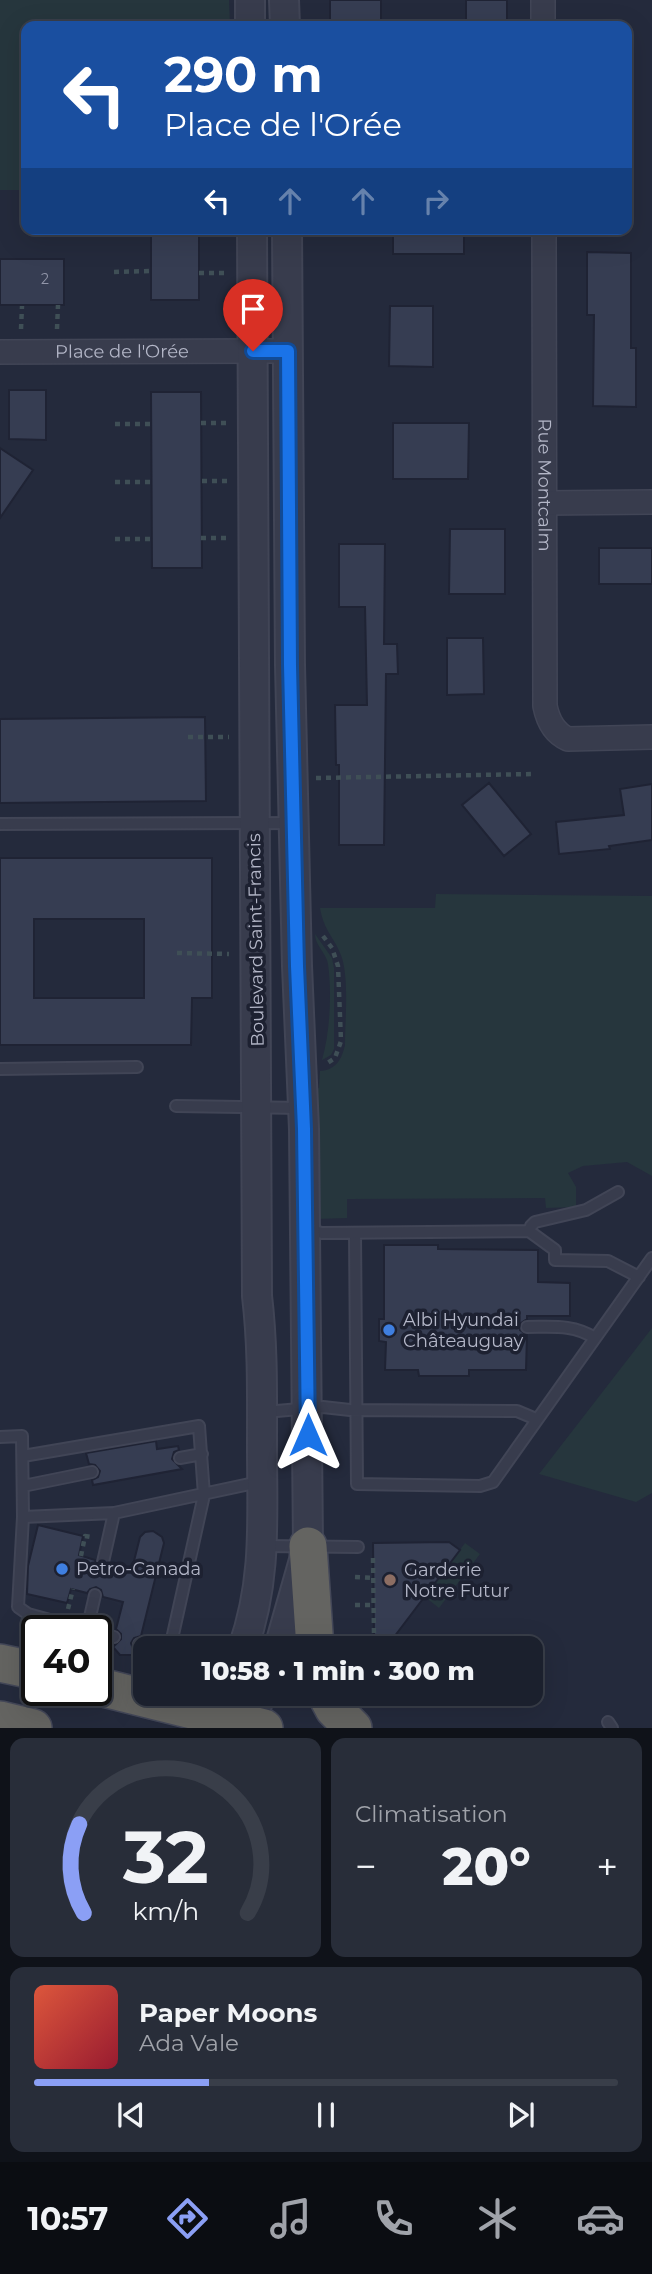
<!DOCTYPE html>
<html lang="fr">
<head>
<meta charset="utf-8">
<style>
  :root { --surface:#1b202d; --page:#282d39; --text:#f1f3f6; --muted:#a0a3aa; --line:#393e49; --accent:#8b9ff5 }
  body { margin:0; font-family:Montserrat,sans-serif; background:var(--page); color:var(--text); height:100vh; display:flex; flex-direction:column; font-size:26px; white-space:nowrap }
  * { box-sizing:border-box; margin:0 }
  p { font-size:23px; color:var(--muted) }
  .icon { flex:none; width:38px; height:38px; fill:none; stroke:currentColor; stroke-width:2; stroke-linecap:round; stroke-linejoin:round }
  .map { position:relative; height:1728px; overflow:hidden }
  .drawer { display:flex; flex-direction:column; gap:10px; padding:10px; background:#0f1219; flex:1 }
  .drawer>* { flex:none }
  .guide { position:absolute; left:21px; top:21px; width:611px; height:214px; border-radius:14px; box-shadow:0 7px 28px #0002,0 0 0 2px var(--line); background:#1a4fa0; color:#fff; overflow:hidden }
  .speed { position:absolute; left:21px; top:1615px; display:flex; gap:14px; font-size:35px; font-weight:700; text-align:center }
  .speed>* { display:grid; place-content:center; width:91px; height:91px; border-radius:50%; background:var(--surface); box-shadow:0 7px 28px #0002,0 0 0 2px var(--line); line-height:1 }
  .speed .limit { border:4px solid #111; border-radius:10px; background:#fff; color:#111 }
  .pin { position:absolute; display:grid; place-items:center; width:60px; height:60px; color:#fff; margin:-72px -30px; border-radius:50% 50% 50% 0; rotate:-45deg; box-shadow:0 0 7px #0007 }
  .pin .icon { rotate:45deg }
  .me { position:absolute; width:77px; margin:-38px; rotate:0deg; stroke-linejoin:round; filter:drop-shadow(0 0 5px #0008) }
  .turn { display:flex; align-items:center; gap:24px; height:147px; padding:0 28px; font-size:32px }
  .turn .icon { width:91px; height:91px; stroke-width:2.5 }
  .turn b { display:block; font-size:49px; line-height:60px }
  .lanes { display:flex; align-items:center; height:66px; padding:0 28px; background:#0003; justify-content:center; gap:35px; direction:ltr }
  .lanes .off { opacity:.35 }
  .big { font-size:52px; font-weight:800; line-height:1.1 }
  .drawer .card { flex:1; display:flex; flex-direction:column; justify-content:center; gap:10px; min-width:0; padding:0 24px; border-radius:14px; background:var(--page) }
  .drawer .dial { align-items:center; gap:0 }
  .dial svg { height:182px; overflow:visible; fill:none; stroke:var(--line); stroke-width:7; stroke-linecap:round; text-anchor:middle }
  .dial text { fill:var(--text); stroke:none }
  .song { display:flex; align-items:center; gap:21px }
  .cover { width:84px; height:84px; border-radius:10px; background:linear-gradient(135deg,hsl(10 70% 55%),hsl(350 70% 35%)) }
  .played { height:7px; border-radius:4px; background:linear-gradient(90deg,var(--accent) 30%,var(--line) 30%) }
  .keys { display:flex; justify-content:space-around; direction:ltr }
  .heat { display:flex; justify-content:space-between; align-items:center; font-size:38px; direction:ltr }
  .drawer .tiles { flex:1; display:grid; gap:10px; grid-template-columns:1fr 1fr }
  .card:last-child { grid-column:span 2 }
  .trip { position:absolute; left:133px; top:1636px; width:410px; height:70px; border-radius:14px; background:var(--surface); box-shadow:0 7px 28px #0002,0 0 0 2px var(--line); font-weight:800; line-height:70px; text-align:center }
  .tabs { display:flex; height:112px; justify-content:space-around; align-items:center; background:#0b0d12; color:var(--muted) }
  .tabs .icon { width:49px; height:49px }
  .tabs .on { color:var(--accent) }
  .tabs b { font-size:32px; color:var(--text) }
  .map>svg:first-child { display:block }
  .green { fill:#26363d }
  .building { fill:#363d52; stroke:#1f2334; stroke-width:2; fill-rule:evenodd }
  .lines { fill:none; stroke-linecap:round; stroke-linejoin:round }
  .service-casing { stroke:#414556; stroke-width:14 }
  .minor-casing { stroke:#414556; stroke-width:26 }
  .tertiary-casing { stroke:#414556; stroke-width:32 }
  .trunk-casing { stroke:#434758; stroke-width:40 }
  .path { stroke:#3f4f56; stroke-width:4.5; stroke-dasharray:5 5; stroke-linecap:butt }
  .service { stroke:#383c4d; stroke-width:10 }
  .minor { stroke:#383c4d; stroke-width:23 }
  .tertiary { stroke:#383c4d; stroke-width:28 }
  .trunk { stroke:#646461; stroke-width:37 }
  .route-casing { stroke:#114b97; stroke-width:18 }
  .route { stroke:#1a73e8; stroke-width:12 }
  .shop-dot { fill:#3f7fe0; stroke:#1d2131; stroke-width:2.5 }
  .education-dot { fill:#8d6e63; stroke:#1d2131; stroke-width:2.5 }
  .labels { text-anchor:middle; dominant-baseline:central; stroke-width:7; stroke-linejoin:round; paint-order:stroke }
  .number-label { font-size:14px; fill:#9296a9 }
  .street-label { font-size:18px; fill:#b4b7c8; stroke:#1d2131 }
  .poi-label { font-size:18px; fill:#b4b7c8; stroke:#1d2131; text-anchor:start }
</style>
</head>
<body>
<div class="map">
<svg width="652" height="1728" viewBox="0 0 652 1728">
  <rect width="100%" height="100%" fill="#242a3c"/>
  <path class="green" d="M0,0H229L230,26H26V190H0Z
    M436,894L652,896V1176L627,1162L583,1166L568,1173L576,1187V1207L546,1208L545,1198L347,1199V1218L316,1219L314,1089L319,1088L320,1071C336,1070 342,1059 345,1045C345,1020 349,982 342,958C336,939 324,932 320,908H435Z
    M315,934L332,958L334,968V1049L331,1055L322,1060C330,1032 332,993 328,964C326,952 315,946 315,934Z
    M652,1328V1493L636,1502L539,1474Z
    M465,1543L480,1554L439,1608L425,1597Z"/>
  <path class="building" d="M330,0H381V25L330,24Z
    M466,0H507V26H466Z
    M151,229H199V300H151Z
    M393,229H464V254H393Z
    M587,252L631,253V348H636V407L593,406L594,315H587Z
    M0,259H64V305H0Z
    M390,306H433V367L389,366Z
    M9,390H46V440L9,439Z
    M151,392H201L202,568H152Z
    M393,423H469L468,479H393Z
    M0,448L33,470L0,518Z
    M450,529H505V594H449Z
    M339,544H385L384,644H397L398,674H386L384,845H339V765H336L335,705H367L365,607H339Z
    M599,548H652V584H599Z
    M447,638H483L484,694L447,695Z
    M205,717L206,801L0,803V719Z
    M489,783L531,834L504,856L462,805Z
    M652,784V840L609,846L610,849L559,854L556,822L624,815L620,789Z
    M0,858H212V998H192L191,1045H0ZM34,919H144V998H34Z
    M384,1245H438V1249L538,1250V1282L570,1283V1316H527V1319L521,1323L520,1330L527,1335L526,1370H469V1376H419L418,1370H385L386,1342L379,1341V1319H384Z
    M156,1441L157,1449L178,1446L179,1450L174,1452L172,1459L182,1469L93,1485L92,1480L98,1477L100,1471L95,1465L89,1464L86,1453Z
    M38,1525L83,1536L79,1555L95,1560L97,1567L102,1570L108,1568L111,1564L132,1569L140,1537L145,1532L153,1531L162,1537L164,1543L141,1636L134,1638L131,1643L133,1649L137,1651L134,1655H120L113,1647L121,1639V1634L116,1629L123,1602L103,1597L101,1590L96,1587L90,1589L87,1593L71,1589L67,1603L27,1594L28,1566Z
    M449,1542L460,1550L394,1637H374L373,1543Z"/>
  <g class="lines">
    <g class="service-casing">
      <path id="service" d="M0,824L291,823
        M0,1069L137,1067
        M176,1106L302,1108
        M306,1229L322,1233L529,1231L555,1250V1260L608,1261L639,1277
        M529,1231L531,1226L535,1222L586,1210L618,1192
        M355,1233L357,1484L480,1486L493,1482L652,1258
        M527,1327C552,1327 573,1324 595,1338
        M265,1412L323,1407L350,1410L517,1411L536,1419
        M0,1437L22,1436L23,1517L18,1607L28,1614L90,1631
        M23,1456L199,1426L204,1495L170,1648
        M180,1458L202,1454
        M23,1486L92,1472
        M23,1517L114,1513L259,1482
        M263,1546L358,1547
        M103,1562L114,1513
        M87,1630L95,1595
        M96,1633L114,1637
        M139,1644L154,1648
        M608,1722L612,1728"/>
    </g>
    <g class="minor-casing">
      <g id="minor">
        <path d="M543,0V26"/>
        <path id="s1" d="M544,229L545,706C548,721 554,733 568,739L652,737"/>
        <path id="s2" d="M0,352L288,351"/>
        <path d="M545,503L652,502"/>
      </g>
    </g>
    <g class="tertiary-casing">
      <path id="tertiary" d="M250,0V26
        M284,0L285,26
        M243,1648C267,1580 262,1518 262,1446C262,1396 263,1346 257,1296L252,229
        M279,1648L308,1546L304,1129L297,966L290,665L287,229
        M248,1728L261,1694"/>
    </g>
    <g class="trunk-casing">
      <path id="trunk" d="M308,1546L315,1648
        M0,1663L37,1671
        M96,1686L264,1728
        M326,1694L334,1709L353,1728
        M0,1720L33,1728"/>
    </g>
    <path class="path" d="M114,272L151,271
      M199,273H226
      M21,329L22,306
      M57,329L58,305
      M201,423H229
      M115,424H151
      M202,481H229
      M115,482H152
      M201,538H228
      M115,539H152
      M188,737H229
      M316,778L533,774
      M323,936L332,948L338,966L341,1041L335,1058L326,1064
      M177,953L229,954
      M81,1556L85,1536L91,1537
      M373,1558L374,1637
      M355,1577L373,1578
      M355,1605H374
      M68,1609L73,1589"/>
    <use href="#service" class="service"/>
    <use href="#minor" class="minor"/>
    <use href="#tertiary" class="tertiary"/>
    <use href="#trunk" class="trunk"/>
  </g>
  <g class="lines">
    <g class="route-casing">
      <path id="route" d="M253,351H288L290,665L297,966L304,1129L308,1435"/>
    </g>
    <use href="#route" class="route"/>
  </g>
  <g class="shop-dot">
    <circle cx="389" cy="1330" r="7"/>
    <circle cx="62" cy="1569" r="7"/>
  </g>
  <circle class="education-dot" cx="390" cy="1580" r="7"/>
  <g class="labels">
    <g class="number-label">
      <text x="45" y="279">2</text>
    </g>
    <g class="street-label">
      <text stroke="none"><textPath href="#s2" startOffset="122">Place de l'Orée</textPath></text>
      <text stroke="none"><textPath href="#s1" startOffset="256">Rue Montcalm</textPath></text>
      <text transform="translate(256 940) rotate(-91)">Boulevard Saint-Francis</text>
    </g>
    <g class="poi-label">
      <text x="403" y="1320">Albi Hyundai<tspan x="403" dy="21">Châteauguay</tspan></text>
      <text x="76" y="1569">Petro-Canada</text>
      <text x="404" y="1570">Garderie<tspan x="404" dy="21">Notre Futur</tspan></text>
    </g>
  </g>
</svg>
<div class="speed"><div class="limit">40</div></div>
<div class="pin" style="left:253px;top:351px;background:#d93025"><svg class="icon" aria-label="arrive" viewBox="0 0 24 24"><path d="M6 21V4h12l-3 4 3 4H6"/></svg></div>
<svg class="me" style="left:308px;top:1435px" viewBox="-20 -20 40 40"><path d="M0-17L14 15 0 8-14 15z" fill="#1a73e8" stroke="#fff" stroke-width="4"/></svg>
<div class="trip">10:58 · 1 min · 300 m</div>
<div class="guide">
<div class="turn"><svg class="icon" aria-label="left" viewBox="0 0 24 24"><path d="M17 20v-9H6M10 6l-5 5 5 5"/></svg><div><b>290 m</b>Place de l'Orée</div></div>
<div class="lanes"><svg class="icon" aria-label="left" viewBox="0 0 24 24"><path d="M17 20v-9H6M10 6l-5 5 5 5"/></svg><svg class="icon off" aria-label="ahead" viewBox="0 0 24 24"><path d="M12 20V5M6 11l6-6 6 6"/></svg><svg class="icon off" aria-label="ahead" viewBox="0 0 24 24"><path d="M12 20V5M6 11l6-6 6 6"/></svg><svg class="icon off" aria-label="right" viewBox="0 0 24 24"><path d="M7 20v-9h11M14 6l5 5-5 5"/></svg></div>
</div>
</div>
<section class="drawer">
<div class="tiles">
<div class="card dial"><svg viewBox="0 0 100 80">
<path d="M14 69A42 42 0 1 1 86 69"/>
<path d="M14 69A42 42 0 0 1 12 30" stroke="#8b9ff5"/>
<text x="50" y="56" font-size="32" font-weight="700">32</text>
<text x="50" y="72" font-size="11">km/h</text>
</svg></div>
<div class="card"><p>Climatisation</p>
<div class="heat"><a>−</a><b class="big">20°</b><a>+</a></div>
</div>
<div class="card">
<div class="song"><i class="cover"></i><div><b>Paper Moons</b><p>Ada Vale</p></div></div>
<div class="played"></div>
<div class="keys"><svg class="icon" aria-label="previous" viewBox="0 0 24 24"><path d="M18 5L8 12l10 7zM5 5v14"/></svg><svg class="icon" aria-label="pause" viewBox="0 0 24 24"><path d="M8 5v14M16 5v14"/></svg><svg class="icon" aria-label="next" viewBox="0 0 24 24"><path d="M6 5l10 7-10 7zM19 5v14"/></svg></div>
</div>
</div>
</section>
<nav class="tabs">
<b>10:57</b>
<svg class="icon on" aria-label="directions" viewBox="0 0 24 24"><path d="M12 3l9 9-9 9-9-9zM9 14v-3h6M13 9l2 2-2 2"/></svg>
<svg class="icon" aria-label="music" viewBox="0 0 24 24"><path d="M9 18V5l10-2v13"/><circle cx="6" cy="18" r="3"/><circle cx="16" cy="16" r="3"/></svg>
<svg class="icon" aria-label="phone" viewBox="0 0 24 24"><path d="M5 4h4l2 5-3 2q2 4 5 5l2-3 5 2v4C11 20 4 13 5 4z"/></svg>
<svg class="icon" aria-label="climate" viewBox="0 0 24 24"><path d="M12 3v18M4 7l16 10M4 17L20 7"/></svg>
<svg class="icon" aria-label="car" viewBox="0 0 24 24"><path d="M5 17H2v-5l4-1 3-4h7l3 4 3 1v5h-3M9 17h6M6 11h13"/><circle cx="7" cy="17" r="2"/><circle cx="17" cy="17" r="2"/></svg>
</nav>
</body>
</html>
